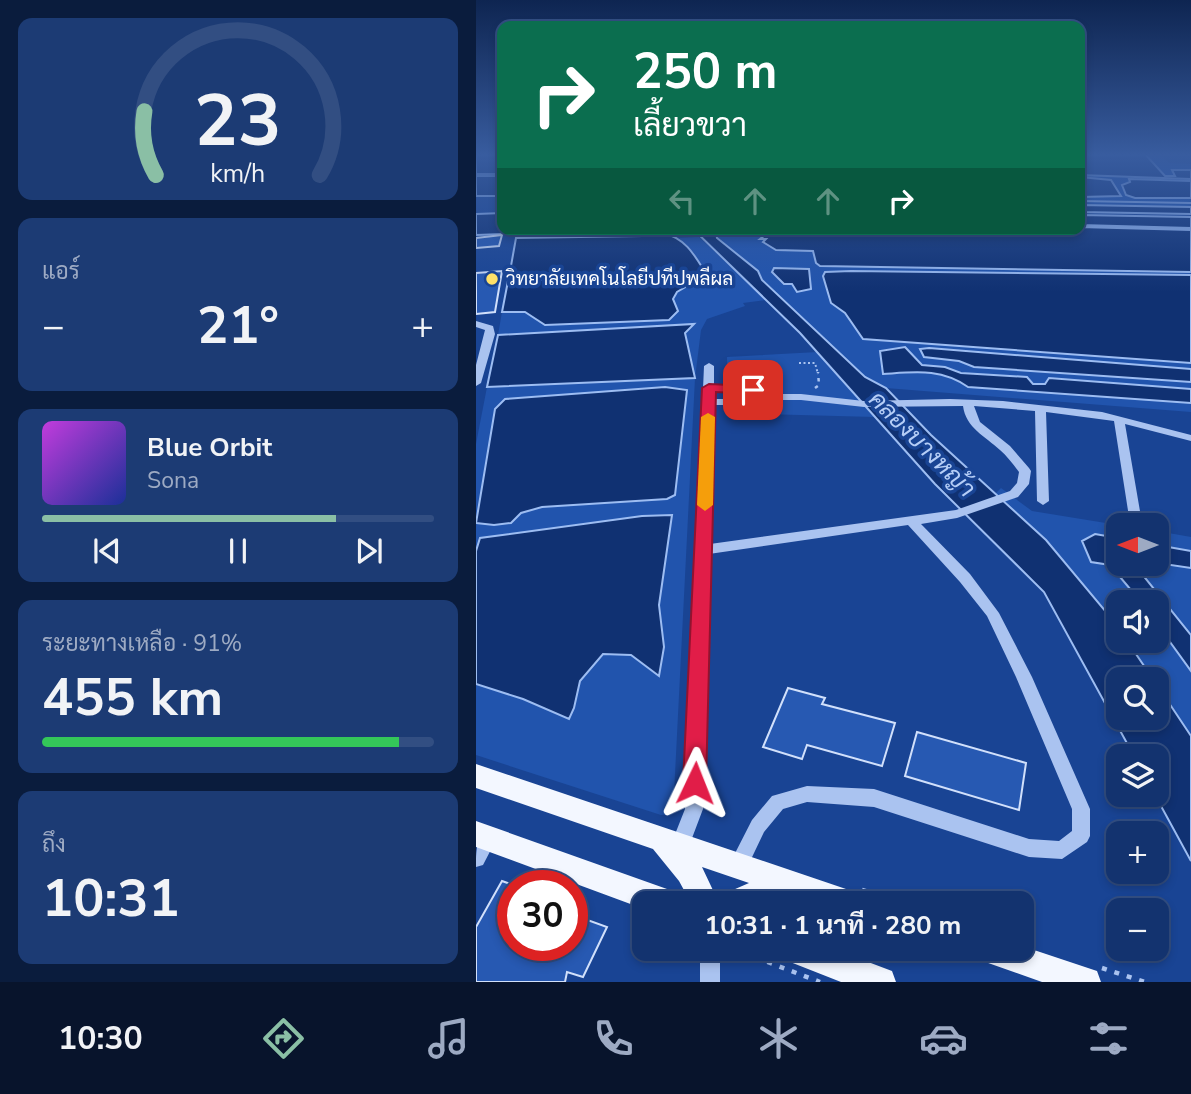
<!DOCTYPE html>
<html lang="th">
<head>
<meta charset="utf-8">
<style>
  :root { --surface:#13336f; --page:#1c3b74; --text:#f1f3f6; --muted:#9daac3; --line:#324e82; --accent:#8abfa5 }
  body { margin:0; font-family:"Nunito Sans",Sarabun,sans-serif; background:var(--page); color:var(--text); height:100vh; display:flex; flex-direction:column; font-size:26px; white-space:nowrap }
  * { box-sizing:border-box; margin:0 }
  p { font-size:23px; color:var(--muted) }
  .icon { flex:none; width:38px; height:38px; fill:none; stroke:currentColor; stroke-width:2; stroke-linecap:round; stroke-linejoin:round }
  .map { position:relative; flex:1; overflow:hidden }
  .sheet { display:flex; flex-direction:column; gap:18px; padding:18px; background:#0a1c3d; width:476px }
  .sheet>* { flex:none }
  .hud { position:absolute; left:21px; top:21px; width:588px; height:214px; border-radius:14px; box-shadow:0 4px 10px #0003,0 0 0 2px var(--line); background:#0b6e4f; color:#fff; overflow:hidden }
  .needle { width:46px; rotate:270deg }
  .buttons { position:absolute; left:630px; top:513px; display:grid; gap:14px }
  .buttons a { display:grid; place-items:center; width:63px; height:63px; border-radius:14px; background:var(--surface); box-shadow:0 4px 10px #0003,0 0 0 2px var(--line); font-size:35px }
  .speed { position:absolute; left:21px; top:870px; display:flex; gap:14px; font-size:35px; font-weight:700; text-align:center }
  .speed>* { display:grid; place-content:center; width:91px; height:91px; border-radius:50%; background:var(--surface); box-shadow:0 4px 10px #0003,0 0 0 2px var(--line); line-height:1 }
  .speed .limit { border:10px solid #d22; background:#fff; color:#111 }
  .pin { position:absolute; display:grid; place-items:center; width:60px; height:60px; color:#fff; margin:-30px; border-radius:14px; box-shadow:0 4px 10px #0006 }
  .me { position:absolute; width:77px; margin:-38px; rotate:2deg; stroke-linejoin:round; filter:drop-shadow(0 0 5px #0008) }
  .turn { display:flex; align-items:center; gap:24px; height:147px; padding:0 21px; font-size:32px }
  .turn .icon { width:91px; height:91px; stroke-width:2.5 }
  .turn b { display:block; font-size:49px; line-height:60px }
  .lanes { display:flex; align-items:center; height:66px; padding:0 21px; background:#0003; justify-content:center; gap:35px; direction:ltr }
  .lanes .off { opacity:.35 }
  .big { font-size:52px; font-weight:700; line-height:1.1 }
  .sheet .widget { flex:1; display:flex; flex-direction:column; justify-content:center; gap:10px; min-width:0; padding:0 24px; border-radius:14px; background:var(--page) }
  .sheet .dial { align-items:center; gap:0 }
  .dial svg { height:182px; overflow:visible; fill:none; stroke:var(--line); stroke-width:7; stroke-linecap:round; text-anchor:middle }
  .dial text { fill:var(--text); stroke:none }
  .song { display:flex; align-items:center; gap:21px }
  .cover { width:84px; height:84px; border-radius:10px; background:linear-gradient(135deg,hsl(290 70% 55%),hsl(230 70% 35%)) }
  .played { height:7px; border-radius:4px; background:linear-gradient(90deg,var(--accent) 75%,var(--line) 75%) }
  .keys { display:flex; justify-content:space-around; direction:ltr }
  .heat { display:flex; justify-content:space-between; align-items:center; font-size:38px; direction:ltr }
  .charge { height:10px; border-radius:5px; background:linear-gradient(90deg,#34c759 91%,var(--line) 0) }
  .trip { position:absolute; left:156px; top:891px; width:402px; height:70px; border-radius:14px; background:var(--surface); box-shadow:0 4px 10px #0003,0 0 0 2px var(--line); font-weight:700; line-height:70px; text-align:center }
  .menu { display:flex; height:112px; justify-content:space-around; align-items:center; background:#08142c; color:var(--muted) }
  .menu .icon { width:49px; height:49px }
  .menu .current { color:var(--accent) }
  .menu b { font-size:32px; color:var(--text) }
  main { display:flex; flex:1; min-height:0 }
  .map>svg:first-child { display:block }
  .green { fill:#2154ad; fill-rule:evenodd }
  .water { fill:#103172; stroke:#9dbdf2; stroke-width:2 }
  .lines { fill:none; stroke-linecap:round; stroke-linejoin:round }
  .stream { stroke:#9dbdf2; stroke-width:2 }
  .building { fill:#2759b2; stroke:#d1e0fb; stroke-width:2 }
  .path-far2 { stroke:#aac3f0; stroke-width:2; stroke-dasharray:2 2.5; stroke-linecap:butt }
  .path-far1 { stroke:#aac3f0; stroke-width:2.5; stroke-dasharray:3.5 5; stroke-linecap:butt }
  .path { stroke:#aac3f0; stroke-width:4.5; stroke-dasharray:5 8; stroke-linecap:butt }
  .minor { fill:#aac3f0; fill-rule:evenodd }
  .major { fill:#f3f7ff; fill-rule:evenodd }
  .route { fill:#e11d48; stroke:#92132f; stroke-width:2 }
  .slow { fill:#f59e0b }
  .poi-dot { fill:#ffe169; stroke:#194494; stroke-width:2.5 }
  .labels { text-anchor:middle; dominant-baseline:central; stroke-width:7; stroke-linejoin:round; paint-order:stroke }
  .far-poi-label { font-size:19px; fill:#fff; stroke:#194494; text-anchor:start }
  .water-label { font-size:24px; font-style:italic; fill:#b6cef7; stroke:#194494 }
</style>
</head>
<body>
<main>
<section class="sheet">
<div class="widget dial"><svg viewBox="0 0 100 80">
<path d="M14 69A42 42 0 1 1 86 69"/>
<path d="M14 69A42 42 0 0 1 9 41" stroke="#8abfa5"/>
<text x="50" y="56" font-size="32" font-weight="700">23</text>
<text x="50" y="72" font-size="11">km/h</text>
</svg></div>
<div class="widget"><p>แอร์</p>
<div class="heat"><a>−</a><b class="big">21°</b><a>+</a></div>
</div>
<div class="widget">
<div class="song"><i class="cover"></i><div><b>Blue Orbit</b><p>Sona</p></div></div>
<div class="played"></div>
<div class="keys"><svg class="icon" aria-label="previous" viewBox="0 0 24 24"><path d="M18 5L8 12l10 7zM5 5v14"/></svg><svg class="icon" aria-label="pause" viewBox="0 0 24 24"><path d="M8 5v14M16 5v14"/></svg><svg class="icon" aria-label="next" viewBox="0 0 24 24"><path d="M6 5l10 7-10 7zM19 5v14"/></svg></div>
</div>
<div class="widget"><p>ระยะทางเหลือ · 91%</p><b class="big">455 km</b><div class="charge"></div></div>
<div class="widget"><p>ถึง</p><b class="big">10:31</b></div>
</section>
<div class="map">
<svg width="715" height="982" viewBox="0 0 715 982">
  <rect width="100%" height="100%" fill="#194494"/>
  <path class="green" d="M669,154H683L693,163L715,164V170H697L700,176H689Z
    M604,175L715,179V181L654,179L651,184L715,198V207L604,205V197L645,195L624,178L604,177Z
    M217,229C204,238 184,233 167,236L40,238L41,235Z
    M239,229H284L289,232L291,239L288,242L300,250L337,251L340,263L344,266L715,272V275L375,271L347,276L355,303L369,313L387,339L715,363V369L453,348L445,350L449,357L483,361L498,367L713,381L715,382V389L573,378L569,384H557L446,365L437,358L404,351L407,374C439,372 465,368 492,387L715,403V412L410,388L389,377L286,280L282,271L241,238ZM299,268L333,269L334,285C319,288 307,283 296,272Z
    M223,237L290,300L267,303L269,306L231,319L225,330L219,378L197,814L185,815L0,755V684L47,699L92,719L98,708L104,681L127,654L155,655L183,676L188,647L183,605L195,515L166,516L4,538L0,551V523L18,525L34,523L45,513L66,507L191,499L211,390L189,387L29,399L19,409L0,520V444L11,387L218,378L209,333L217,324L22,335L26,312H49L69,325L197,299L201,292L229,275L32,281L33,277L228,272L217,252L203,238Z
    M342,352L399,417L252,413L251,357Z
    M525,488L556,511L642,525V538L619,534L634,565L665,602H642V628L519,494Z
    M681,531L715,537V551L681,545Z
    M681,563L715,568V635L658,564Z
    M681,624L715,671V736L681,685V679H677L651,641L681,640Z"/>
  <path class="water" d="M0,154H26V174H0Z
    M604,154H669L689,176H699L696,170H715V179L604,175Z
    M0,176H26V196H0Z
    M604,177L635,180L645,196L604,197Z
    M653,179L715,181V198H659L650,195L646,185L654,182Z
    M604,205L715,207V214L604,212Z
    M26,213V229H178L0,235V214Z
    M604,215L715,217V228L604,225Z
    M604,227L715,230V272L344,266L340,263L337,251L300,250L287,242L290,239H284L289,235L284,229Z
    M217,229H239L241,238L282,271L286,280L389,377L410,388L455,435L570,540L636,619L642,628V640L651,641L677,679H642V718H681V685L715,736V861L679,795L681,756H658L568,592L459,484L324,333Z
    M187,233C209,238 218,254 229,272L33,277L40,238L167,236Z
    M298,268L333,269L335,289L321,292L316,284H308L296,272Z
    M375,271L715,275V363L387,339L369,313L355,303L347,276L349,272Z
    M230,275L201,292L197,299L202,311L193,320L69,325L49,312H26L32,281Z
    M218,324L209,333L219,378L11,387L22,335Z
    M429,347L446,365L469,367L485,373L551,377L557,384H569L573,378L715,389V403L492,387C465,368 439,372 407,374L404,351Z
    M453,348L715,369V382L498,367L483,361L448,357L444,349Z
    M189,387L211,390L199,495L191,499L66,507L45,513L35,523L18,525L0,523L19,409L29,399Z
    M196,515L183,605L188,647L183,676L155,655L127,654L104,681L98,708L93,719L47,699L0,684V551L4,538L166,516Z
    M619,534L642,538V564H658L715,635V671L681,624V602H665L634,565L615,562L606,541Z
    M681,545L715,551V568L681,563Z"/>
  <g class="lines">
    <path class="stream" d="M604,201L715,203"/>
  </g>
  <path class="building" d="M26,235L23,246L0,248V238Z
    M26,271L19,312L0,314V273Z
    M312,688L349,698L346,704L419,723L406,766L331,745L326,759L287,747Z
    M441,732L550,763L543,810L429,776Z
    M26,881L37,885V945H96V938L106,918L131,927L107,977L91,972L89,982H0V927Z"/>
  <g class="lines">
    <path class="path-far2" d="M323,363H339L342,374"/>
    <path class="path-far1" d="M339,388L343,385L342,372"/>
    <path class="path" d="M386,890L427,903
      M255,948L344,982
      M626,968L669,982"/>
    <path class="minor" d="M0,321L17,326L19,334L5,383L0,386V365L9,330L0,327Z
      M233,363L238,366V385L294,389L304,394H325L388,401L474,399L527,401L626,412L715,435V441L649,424L665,517L659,521L653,517L638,421L570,412L573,501L567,505L561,501L559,411L498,406L504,422L534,446L553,468L555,471L553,484L542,497L481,518L445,524L494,574L523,613L556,677L614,809V836L611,842L586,859L553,857L398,807L331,802L307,809L288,832L268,874L261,876L254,874L252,867L276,820L296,796L331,786L398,789L553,839L583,841L596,831V809L540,677L511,616L484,582L432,525L233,554L227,809L210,854L203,856L196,854L194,847L209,809L228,366ZM237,391L291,395L294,396L286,399H237ZM303,400H325L388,407L487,406C490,428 509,436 524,450C531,456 537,464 543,472L541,483L534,491L480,510L234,544L237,405H287Z
      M12,829L19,831L21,838L7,865L0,867C0,853 0,835 12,829Z
      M224,948H244V982H224Z"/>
    <path class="major" d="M0,764L370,889L380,893L384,903H246L250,893L273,883L226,867L243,903H215L203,881L177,849L0,788Z
      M0,821L191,889L201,893L205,903H168V909L0,847Z
      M546,946L621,971L625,982H566L498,958L494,948H546Z
      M300,948H355L416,971L420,982H365L304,958Z"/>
  </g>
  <linearGradient id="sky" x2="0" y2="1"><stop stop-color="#0e2551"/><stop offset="0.53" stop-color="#385c9f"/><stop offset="1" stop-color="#385c9f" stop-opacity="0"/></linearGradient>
  <rect width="715" height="292" fill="url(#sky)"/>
  <path class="route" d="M233,384L277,386L284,390L277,394L240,392L230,783L227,791L219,794L211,791L207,783L226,388Z"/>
  <path class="slow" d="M232,413L239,417L237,505L229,511L221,505L225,417Z"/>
  <circle class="poi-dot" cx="16" cy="279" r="7"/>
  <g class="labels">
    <g class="far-poi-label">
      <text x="30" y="279">วิทยาลัยเทคโนโลยีปทีปพลีผล</text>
    </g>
    <g class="water-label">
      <text transform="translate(446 444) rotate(45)">คลองบางหญ้า</text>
    </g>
  </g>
</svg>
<div class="buttons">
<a><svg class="needle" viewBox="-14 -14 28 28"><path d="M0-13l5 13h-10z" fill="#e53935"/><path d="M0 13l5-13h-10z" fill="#9daac3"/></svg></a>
<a><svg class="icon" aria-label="sound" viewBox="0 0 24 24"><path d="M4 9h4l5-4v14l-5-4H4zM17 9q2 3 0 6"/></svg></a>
<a><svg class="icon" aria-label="search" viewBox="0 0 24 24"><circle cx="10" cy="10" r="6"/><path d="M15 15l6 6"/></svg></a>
<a><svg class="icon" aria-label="layers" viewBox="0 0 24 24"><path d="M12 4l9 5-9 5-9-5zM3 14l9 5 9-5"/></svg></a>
<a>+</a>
<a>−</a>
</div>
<div class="speed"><div class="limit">30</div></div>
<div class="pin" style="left:277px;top:390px;background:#d93025"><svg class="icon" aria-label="arrive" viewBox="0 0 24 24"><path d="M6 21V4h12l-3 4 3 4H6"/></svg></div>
<svg class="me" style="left:219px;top:783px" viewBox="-20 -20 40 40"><path d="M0-17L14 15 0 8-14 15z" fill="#e11d48" stroke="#fff" stroke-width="4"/></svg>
<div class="trip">10:31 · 1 นาที · 280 m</div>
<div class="hud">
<div class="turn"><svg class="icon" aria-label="right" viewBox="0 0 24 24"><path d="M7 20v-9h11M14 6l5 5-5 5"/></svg><div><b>250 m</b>เลี้ยวขวา</div></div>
<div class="lanes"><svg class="icon off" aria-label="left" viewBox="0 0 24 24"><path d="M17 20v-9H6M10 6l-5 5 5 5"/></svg><svg class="icon off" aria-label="ahead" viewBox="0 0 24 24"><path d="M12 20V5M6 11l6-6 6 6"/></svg><svg class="icon off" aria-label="ahead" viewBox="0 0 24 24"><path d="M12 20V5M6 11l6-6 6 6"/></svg><svg class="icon" aria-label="right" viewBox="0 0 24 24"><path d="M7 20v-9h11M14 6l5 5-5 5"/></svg></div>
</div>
</div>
</main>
<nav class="menu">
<b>10:30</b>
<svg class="icon current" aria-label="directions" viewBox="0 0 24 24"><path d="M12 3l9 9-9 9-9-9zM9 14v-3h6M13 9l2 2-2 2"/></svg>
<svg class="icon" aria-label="music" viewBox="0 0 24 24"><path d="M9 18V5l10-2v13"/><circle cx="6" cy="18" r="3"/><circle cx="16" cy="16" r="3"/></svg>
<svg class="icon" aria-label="phone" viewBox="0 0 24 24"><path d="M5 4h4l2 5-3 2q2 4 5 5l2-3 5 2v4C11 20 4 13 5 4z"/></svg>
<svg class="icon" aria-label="climate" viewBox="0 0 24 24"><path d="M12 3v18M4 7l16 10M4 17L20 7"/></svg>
<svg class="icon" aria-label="car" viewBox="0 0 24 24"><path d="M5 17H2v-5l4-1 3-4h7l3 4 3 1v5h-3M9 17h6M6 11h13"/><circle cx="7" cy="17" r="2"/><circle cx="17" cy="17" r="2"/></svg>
<svg class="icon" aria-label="filters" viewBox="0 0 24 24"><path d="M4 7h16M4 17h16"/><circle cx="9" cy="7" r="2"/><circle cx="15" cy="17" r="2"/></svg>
</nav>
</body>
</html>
